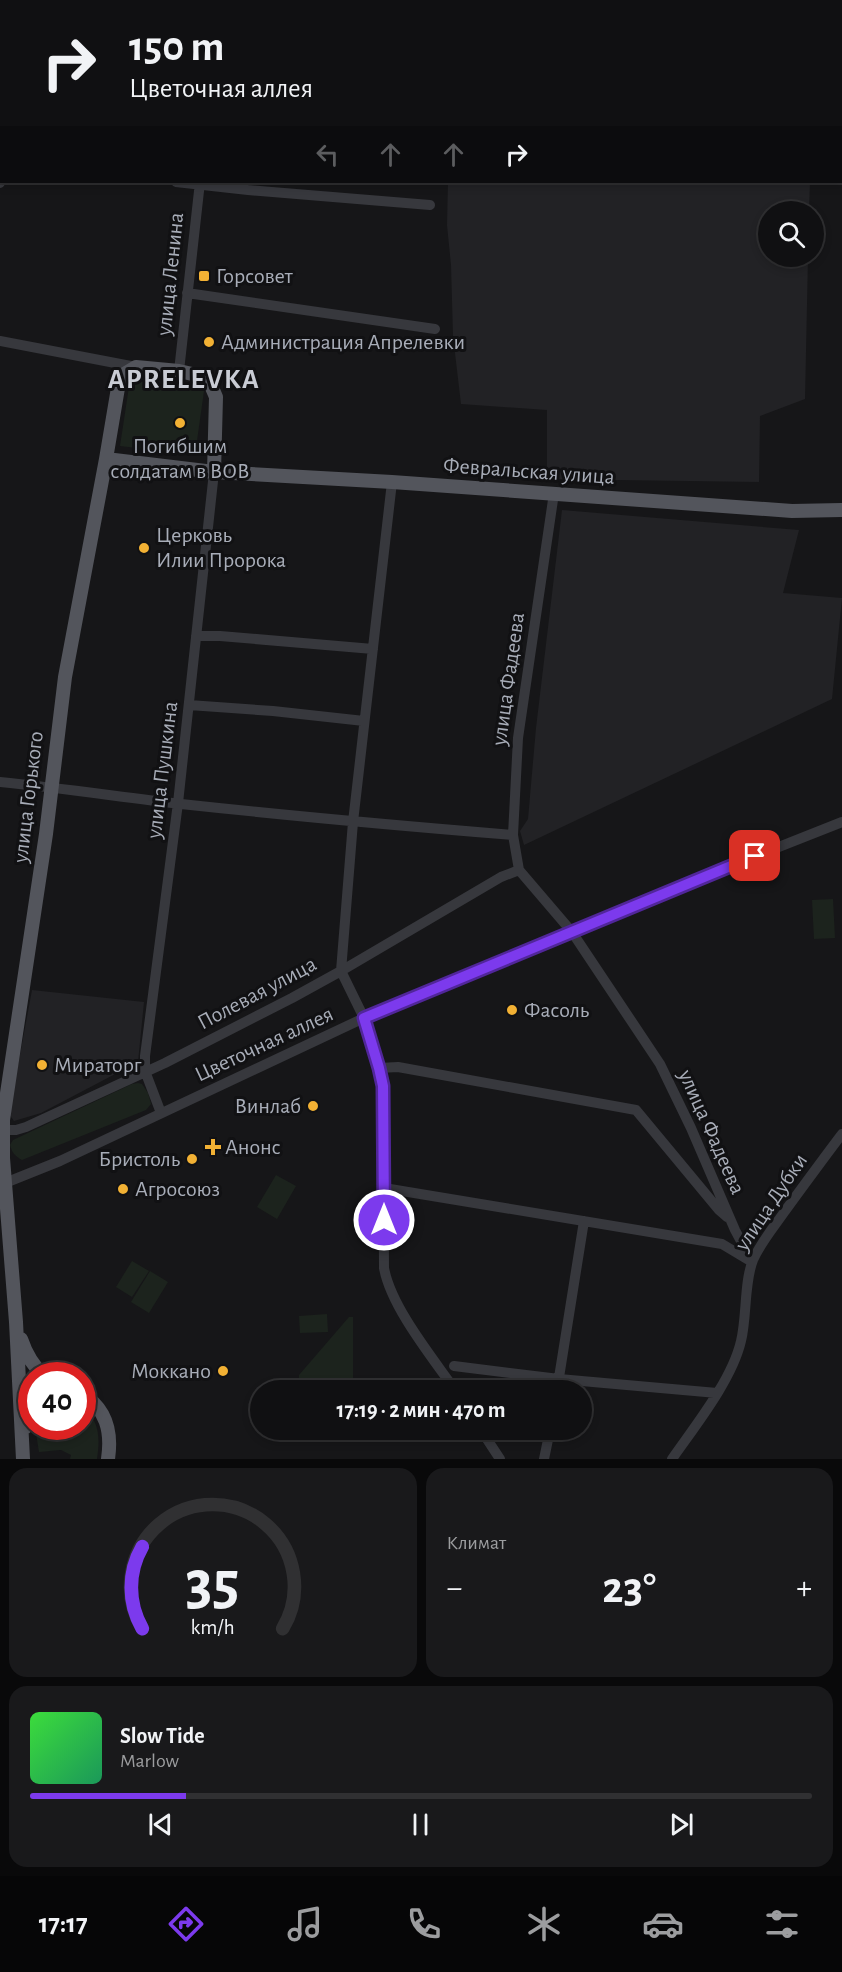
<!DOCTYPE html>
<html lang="ru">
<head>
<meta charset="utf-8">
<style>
  :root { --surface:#101012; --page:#19191b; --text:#f1f3f6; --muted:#9c9d9f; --line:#303032; --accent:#7c3aed }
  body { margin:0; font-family:"Alegreya Sans",sans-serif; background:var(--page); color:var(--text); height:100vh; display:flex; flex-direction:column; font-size:22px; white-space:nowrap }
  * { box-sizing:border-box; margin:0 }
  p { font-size:20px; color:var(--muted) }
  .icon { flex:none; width:33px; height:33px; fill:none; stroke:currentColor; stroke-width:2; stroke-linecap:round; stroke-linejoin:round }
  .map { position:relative; height:1459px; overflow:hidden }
  .details { display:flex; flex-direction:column; gap:9px; padding:9px; background:#09090a; flex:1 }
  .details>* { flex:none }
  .banner { position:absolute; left:0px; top:0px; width:843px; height:183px; box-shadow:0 3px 9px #0003,0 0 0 2px var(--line); background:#101012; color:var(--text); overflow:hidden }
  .buttons { position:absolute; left:758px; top:201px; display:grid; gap:12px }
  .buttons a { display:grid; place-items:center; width:66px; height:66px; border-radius:50%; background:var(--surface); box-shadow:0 3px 9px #0003,0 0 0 2px var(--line); font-size:30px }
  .speed { position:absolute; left:18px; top:1362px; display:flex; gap:12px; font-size:30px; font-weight:700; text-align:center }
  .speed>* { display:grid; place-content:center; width:78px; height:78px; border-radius:50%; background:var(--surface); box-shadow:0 3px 9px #0003,0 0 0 2px var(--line); line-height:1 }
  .speed .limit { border:9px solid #d22; background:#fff; color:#111 }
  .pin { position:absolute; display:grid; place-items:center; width:51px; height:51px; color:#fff; margin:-26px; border-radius:12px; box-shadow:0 3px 9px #0006 }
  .me { position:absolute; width:66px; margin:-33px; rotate:0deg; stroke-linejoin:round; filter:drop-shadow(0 0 4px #0008) }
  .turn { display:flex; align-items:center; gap:21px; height:126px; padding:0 30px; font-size:27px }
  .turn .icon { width:78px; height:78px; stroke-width:2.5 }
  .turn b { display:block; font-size:42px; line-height:51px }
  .lanes { display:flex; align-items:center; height:57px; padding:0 30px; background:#0003; justify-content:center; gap:30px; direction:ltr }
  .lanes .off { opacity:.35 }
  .big { font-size:45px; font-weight:700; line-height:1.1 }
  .details .widget { flex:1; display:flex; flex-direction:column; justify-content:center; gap:9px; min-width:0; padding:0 21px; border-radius:18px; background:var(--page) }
  .details .dial { align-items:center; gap:0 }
  .dial svg { height:156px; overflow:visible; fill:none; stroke:var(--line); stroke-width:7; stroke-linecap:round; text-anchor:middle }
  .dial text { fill:var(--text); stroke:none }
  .song { display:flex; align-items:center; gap:18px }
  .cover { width:72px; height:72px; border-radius:9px; background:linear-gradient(135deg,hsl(120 70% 55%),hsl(150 70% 35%)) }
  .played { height:6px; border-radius:3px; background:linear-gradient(90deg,var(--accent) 20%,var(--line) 20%) }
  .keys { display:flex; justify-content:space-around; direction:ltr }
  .heat { display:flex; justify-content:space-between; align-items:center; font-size:33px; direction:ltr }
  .details .tiles { flex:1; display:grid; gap:9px; grid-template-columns:1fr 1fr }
  .widget:last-child { grid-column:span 2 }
  .trip { position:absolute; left:250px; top:1380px; width:342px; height:60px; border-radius:30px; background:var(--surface); box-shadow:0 3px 9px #0003,0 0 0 2px var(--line); font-weight:700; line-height:60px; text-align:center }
  .tab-bar { display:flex; height:96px; justify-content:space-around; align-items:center; background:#060607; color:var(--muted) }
  .tab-bar .icon { width:42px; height:42px }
  .tab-bar .current { color:var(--accent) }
  .tab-bar b { font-size:27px; color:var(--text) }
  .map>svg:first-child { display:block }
  .built { fill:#222225 }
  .green { fill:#1c231d }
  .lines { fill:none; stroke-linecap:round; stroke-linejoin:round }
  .minor { stroke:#37383d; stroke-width:10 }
  .major { stroke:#53555c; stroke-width:14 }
  .route-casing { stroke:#51269a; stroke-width:15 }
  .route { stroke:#7c3aed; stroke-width:10 }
  .poi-dot { fill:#f2b134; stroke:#111113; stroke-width:2 }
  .labels { text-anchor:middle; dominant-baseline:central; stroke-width:6; stroke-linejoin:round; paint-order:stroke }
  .street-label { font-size:22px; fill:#a8adb8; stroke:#111113 }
  .poi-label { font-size:22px; fill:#a8adb8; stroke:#111113; text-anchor:start }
  .district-label { font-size:28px; font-weight:bold; letter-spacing:1.5px; fill:#c9ccd4; stroke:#111113 }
</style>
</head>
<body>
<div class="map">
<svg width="842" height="1459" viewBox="0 0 842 1459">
  <rect width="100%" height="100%" fill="#161618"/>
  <path class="built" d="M452,0H814V2H452Z
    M448,182H810L809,211L768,212V256L808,257L805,399L760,416L759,482L547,479V410L461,404L453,336L451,265L447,225Z
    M562,510L799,530L783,593L842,598L832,699L524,845L520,831L528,819L536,728Z
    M32,990L144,1002L138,1062L41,1113L14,1121L9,1114Z"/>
  <path class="green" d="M130,380L204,391L195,455L120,446Z
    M833,899L835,938L814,939L812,900Z
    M138,1083L142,1084L148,1093L151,1104L146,1110L22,1160C15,1156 12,1153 10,1145L13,1140L132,1084Z
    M276,1175L296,1186L277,1219L257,1207Z
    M132,1261L149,1271L132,1297L116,1287Z
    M150,1271L168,1282L149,1313L131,1302Z
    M327,1314L328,1332L300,1333L299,1316Z
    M349,1317H353V1381H299V1375Z
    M83,1407C100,1421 100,1439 97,1459H70L71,1455L61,1450L39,1452L35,1427L82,1426Z"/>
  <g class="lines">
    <path class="minor" d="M221,2V0
      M0,26H2
      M0,158H2
      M176,182L248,190L430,205
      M0,183L2,176
      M187,293L435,329
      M0,341L136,367
      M179,371L200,182
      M392,482L353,822L341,971L364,1018L379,1068L383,1086L384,1268C391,1307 432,1357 455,1390
      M554,493L518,738L513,835L519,870L572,932L660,1064L691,1128L735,1230L752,1262
      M196,636H220L373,649
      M189,705L273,711L364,721
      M0,782C61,788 121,797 181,804C292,816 402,826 513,835
      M379,1068L398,1067L636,1110L719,1210L727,1217
      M161,1113L145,1071V1056L178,803L214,472
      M2,1130H16L26,1127L165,1063L292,998L341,971L501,877L519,870
      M5,1183L60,1161L364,1018L716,872L842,822
      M384,1188L722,1244L752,1262
      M454,1366L559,1379L717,1393
      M557,1390L584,1221
      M481,1430L500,1459
      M544,1459L550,1430
      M672,1459C695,1426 732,1380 741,1341C747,1317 744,1282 753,1260C761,1242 774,1227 785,1211C804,1185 823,1159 842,1134"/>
    <path class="major" d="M106,459L214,472L392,482L792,511L842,510
      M21,1339C26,1354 32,1365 44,1376
      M82,1394C107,1409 112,1432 108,1459
      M26,1427L32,1404
      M23,1459L16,1322L3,1158V1120L46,834L65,677L106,459L119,382L121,376L136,367L179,371L201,376L210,383L216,397L214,472"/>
  </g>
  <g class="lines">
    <g class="route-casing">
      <path id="route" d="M384,1220L383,1086L379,1068L364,1018L755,856"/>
    </g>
    <use href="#route" class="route"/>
  </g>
  <g class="poi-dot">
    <rect x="198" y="270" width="12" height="12" rx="3"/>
    <circle cx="209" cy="342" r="6"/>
    <circle cx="180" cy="423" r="6"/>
    <circle cx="144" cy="548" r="6"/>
    <circle cx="512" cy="1010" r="6"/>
    <circle cx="42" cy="1065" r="6"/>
    <circle cx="313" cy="1106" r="6"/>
    <path d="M210 1138h6v6h6v6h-6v6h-6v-6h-6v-6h6z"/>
    <circle cx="192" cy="1159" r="6"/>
    <circle cx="123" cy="1189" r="6"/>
    <circle cx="223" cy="1371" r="6"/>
  </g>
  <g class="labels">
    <g class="street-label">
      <text transform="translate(170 274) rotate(-84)">улица Ленина</text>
      <text transform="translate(529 471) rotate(4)">Февральская улица</text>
      <text transform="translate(508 679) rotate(-82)">улица Фадеева</text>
      <text transform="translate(162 770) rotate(-83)">улица Пушкина</text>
      <text transform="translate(28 797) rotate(-83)">улица Горького</text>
      <text transform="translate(257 993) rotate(-28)">Полевая улица</text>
      <text transform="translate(264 1044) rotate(-25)">Цветочная аллея</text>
      <text transform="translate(712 1132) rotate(66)">улица Фадеева</text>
      <text transform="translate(771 1202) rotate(-56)">улица Дубки</text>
    </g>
    <g class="poi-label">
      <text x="216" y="276">Горсовет</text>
      <text x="221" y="342">Администрация Апрелевки</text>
      <text x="180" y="446" text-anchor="middle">Погибшим<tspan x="180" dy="25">солдатам в ВОВ</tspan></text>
      <text x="156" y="535">Церковь<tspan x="156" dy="25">Илии Пророка</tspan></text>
      <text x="524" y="1010">Фасоль</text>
      <text x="54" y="1065">Мираторг</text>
      <text x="301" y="1106" text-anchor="end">Винлаб</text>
      <text x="225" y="1147">Анонс</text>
      <text x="180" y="1159" text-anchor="end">Бристоль</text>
      <text x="135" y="1189">Агросоюз</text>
      <text x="211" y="1371" text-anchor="end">Моккано</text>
    </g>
    <g class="district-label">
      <text x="184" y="380">APRELEVKA</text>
    </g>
  </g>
</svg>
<div class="buttons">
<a><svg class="icon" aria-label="search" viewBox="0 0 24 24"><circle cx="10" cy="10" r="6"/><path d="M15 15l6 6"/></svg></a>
</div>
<div class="speed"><div class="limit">40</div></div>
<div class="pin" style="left:755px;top:856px;background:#d93025"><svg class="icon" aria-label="arrive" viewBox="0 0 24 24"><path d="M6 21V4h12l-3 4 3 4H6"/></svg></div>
<svg class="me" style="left:384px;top:1220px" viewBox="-20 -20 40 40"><circle r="17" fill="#7c3aed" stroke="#fff" stroke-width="3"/><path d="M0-11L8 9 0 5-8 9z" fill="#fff"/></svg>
<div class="trip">17:19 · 2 мин · 470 m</div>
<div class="banner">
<div class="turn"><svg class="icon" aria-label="right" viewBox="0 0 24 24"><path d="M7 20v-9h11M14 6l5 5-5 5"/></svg><div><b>150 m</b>Цветочная аллея</div></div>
<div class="lanes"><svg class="icon off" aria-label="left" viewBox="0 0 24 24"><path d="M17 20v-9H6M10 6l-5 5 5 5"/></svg><svg class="icon off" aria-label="ahead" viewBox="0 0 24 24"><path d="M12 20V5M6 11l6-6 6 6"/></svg><svg class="icon off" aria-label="ahead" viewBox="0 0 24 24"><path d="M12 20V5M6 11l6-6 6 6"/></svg><svg class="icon" aria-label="right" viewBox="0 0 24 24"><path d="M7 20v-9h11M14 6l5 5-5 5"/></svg></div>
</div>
</div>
<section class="details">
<div class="tiles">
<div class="widget dial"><svg viewBox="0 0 100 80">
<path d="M14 69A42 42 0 1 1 86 69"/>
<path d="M14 69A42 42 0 0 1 14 27" stroke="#7c3aed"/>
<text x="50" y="56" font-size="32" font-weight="700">35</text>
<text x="50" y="72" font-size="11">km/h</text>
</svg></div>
<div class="widget"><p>Климат</p>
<div class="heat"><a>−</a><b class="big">23°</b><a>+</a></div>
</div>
<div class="widget">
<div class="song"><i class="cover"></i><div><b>Slow Tide</b><p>Marlow</p></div></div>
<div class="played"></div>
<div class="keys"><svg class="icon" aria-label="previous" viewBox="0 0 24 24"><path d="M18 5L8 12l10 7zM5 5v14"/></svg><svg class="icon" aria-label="pause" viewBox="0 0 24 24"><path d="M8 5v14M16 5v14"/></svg><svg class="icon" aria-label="next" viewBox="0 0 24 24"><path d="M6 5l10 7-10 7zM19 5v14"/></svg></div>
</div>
</div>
</section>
<nav class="tab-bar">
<b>17:17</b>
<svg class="icon current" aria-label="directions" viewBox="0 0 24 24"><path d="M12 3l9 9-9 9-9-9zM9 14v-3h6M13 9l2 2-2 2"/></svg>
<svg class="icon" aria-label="music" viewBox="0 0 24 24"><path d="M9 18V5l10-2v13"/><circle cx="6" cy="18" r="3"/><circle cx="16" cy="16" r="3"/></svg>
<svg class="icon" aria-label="phone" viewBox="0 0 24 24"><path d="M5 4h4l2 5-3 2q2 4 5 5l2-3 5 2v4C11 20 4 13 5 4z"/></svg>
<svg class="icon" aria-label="climate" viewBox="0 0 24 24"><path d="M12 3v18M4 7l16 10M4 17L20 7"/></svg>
<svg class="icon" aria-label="car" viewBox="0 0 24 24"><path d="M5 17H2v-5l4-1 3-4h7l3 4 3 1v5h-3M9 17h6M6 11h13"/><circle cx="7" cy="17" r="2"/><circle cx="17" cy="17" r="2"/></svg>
<svg class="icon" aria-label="filters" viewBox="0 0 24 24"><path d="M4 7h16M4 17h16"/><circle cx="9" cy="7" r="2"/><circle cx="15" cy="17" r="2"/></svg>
</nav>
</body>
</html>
